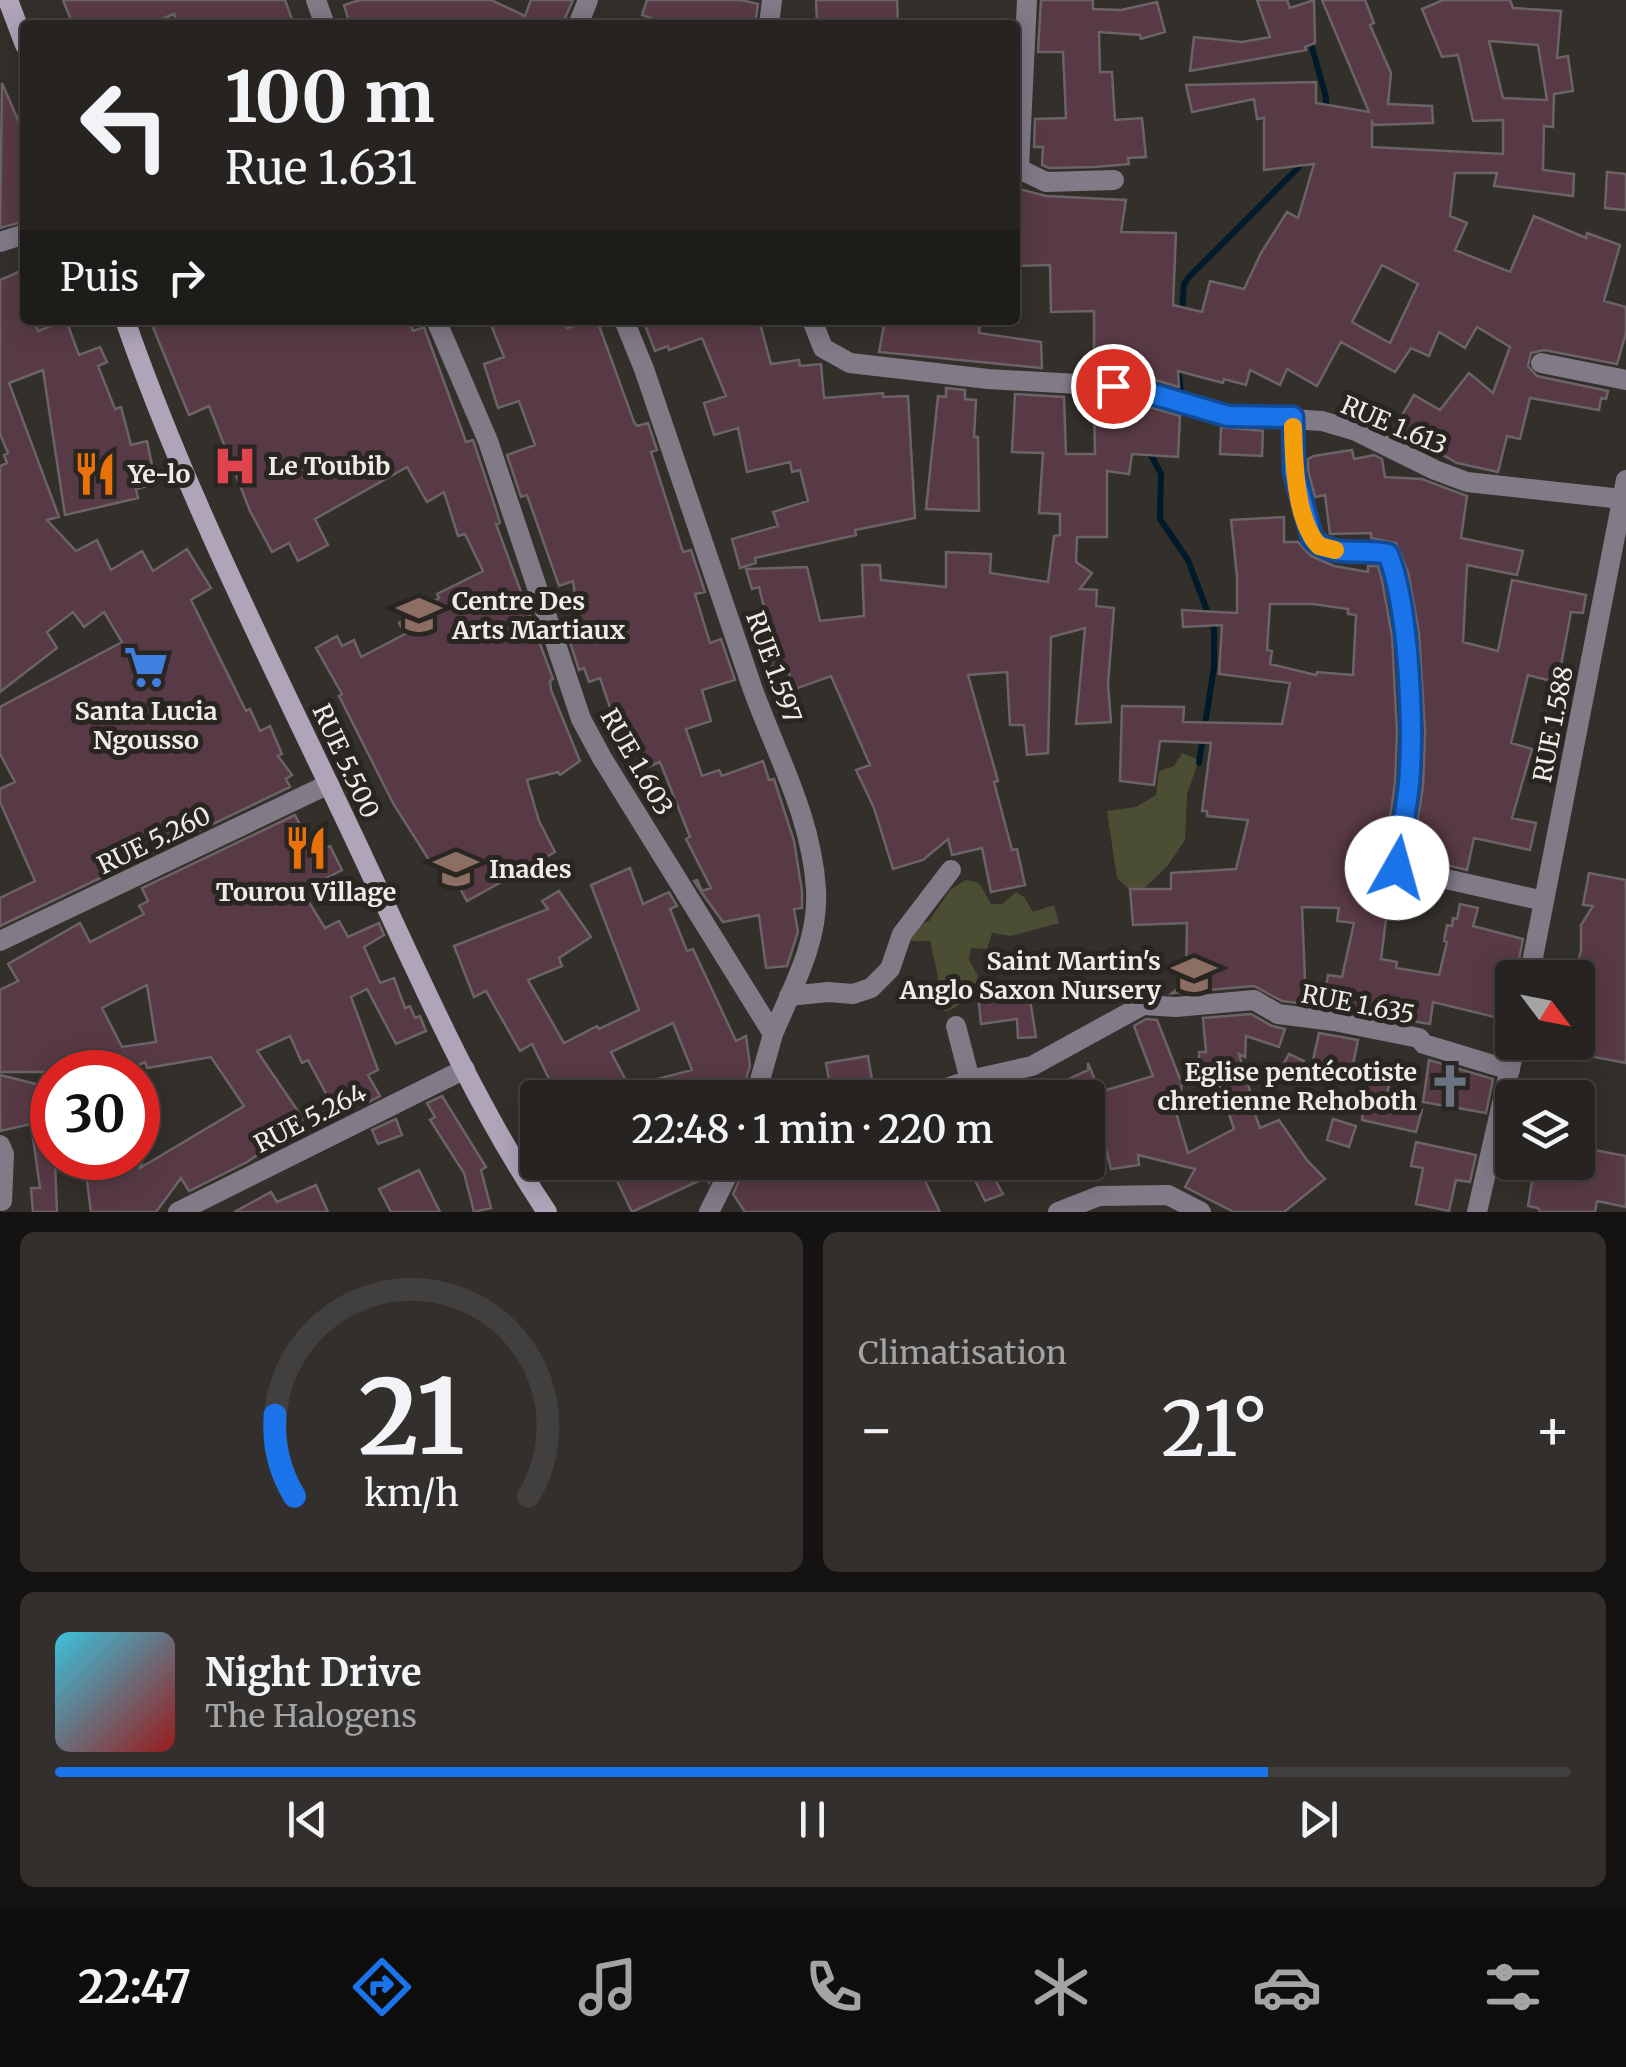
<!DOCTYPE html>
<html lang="fr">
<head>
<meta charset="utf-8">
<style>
  :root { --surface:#262320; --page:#322f2d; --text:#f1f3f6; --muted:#a4a4a5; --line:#42403e; --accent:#1a73e8 }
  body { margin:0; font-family:Merriweather,serif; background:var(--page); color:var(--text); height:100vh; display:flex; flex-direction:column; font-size:38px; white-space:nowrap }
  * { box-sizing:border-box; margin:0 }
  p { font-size:32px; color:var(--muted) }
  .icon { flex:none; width:55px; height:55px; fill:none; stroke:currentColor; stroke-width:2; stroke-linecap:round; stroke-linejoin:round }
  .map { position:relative; height:1212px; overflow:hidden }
  .drawer { display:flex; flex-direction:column; gap:20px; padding:20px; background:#151312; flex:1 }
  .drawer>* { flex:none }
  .top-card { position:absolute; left:20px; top:20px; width:1000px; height:305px; border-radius:10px; box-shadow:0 5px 25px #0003,0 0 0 2px var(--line); background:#262320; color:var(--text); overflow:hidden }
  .needle { width:65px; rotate:122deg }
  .fabs { position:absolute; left:1495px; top:960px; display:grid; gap:20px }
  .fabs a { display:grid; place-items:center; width:100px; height:100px; border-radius:10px; background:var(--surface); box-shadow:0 5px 25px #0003,0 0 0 2px var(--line); font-size:50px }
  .speed { position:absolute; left:30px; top:1050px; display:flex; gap:20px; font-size:50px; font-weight:700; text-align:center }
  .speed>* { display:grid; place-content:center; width:130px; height:130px; border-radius:50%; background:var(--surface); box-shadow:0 5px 25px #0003,0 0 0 2px var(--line); line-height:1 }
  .speed .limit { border:15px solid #d22; background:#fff; color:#111 }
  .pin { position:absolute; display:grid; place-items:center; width:85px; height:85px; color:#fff; margin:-42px; border:5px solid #fff; border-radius:50%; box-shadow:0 2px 10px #0007 }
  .me { position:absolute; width:110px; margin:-55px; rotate:7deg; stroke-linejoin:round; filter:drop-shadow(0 0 8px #0008) }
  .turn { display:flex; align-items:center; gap:35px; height:210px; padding:0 40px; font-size:45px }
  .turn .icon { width:130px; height:130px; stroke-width:2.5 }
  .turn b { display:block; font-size:70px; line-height:85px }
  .then { display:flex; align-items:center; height:95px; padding:0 40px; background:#0003; gap:20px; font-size:38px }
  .big { font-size:75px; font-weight:600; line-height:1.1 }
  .drawer .widget { flex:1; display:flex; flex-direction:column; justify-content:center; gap:15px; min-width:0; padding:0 35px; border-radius:15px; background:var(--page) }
  .drawer .dial { align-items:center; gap:0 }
  .dial svg { height:260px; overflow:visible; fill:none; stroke:var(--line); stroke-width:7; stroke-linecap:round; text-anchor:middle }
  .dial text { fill:var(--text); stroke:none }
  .song { display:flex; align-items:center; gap:30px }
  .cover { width:120px; height:120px; border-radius:15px; background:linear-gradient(135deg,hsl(190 70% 55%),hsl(0 70% 35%)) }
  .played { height:10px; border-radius:5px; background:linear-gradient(90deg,var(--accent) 80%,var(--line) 80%) }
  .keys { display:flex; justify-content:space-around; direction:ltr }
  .heat { display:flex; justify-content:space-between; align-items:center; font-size:55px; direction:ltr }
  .drawer .tiles { flex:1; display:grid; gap:20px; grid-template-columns:1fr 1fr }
  .widget:last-child { grid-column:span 2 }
  .trip { position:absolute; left:520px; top:1080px; width:585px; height:100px; border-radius:10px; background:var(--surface); box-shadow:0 5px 25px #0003,0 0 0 2px var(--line); font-weight:600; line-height:100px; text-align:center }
  .dock { display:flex; height:160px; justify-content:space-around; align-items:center; background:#0f0e0d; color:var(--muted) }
  .dock .icon { width:70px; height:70px }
  .dock .current { color:var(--accent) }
  .dock b { font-size:45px; color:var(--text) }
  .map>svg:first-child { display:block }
  .green { fill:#4b4e32 }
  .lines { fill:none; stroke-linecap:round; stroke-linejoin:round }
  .stream { stroke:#001a29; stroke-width:6 }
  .building { fill:#583a46; stroke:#6b6366; stroke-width:2.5; fill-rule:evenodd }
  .street { stroke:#817a87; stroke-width:20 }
  .secondary { stroke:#afa4b8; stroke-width:20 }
  .route-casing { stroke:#114b97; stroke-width:25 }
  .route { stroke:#1a73e8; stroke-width:18 }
  .slow { stroke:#f59e0b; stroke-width:18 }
  .labels { text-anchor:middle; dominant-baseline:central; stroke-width:10; stroke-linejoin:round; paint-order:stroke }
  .street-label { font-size:25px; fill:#eeebe8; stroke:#292521 }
  .poi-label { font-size:25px; font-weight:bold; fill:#eeebe8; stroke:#292521; text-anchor:start }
</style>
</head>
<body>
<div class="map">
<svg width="1626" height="1212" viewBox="0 0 1626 1212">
  <rect width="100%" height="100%" fill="#332f2a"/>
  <path class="green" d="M1182,753L1199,760L1187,794L1185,840L1168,865L1146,887L1131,891L1117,878L1107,811L1136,807L1156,795L1159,771L1174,766Z
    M966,880L979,883L991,904H1002L1016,892L1024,897L1033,912L1054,905L1059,923L1011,936L992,933L987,949L971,948L969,960L978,976C975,988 967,999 957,1006C930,1025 940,985 937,972C935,961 931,953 931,941H911L908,935L913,926L929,921L950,890Z"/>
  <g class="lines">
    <path class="stream" d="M1309,37L1326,97V112
      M1182,312L1184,284L1189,277L1306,160
      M1178,364L1181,394H1179
      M1150,447V453L1161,474L1160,519L1188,560L1214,629V667L1199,763"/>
  </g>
  <path class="building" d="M63,0H285L294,25H178L174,14L147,25H73Z
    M360,0H491L525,16L531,0H573L562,25H350L344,5Z
    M647,0H741L758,4L755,25H669L642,15Z
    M816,0H897L898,25H817Z
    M1041,0H1093V9L1121,10L1157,2L1165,32L1141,39L1140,35L1099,32L1100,72H1112L1115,120L1142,118L1146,157L1128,158L1129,164L1095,167L1049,168L1042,165L1043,147H1034L1035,119L1066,118L1063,52H1038Z
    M1257,0H1287L1290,8L1314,0L1315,43L1305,47L1306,50L1190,71L1194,37L1242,42L1270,37Z
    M1322,0H1365L1374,23L1370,25L1391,73L1388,104L1432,106L1433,123L1374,125L1372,122V147L1503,154V120L1473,121L1458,55L1442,57L1422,9L1443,0H1510L1513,8L1561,11L1557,58L1568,56L1573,91L1554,94L1553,127L1544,126L1543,170L1574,174L1573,196L1494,186L1497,173H1455L1450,216L1467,223L1455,250L1510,272L1534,216L1586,238L1587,233L1620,245L1604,301L1626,307V333L1617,364L1544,350L1531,353L1528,366L1537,376L1608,391L1606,399L1601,398L1599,410L1530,398L1520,439L1507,436L1498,472L1457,463L1395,427L1414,395L1440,410L1469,373L1493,393L1510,347L1477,327L1465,348L1439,332L1429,356L1411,348L1395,372L1341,342L1317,386L1287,369L1280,385L1250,370L1246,385L1224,379L1223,383L1178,371L1179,387L1145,377L1094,371V311L1051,312L1050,265L1015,266V188L1046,196L1126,200L1121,232L1176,233L1173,305L1202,312L1210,281L1244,289L1261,253L1287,212L1298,218L1314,164L1264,170V118L1257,119L1254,99L1192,112L1186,85L1316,82V103L1369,112ZM1489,41L1538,45L1547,100L1503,98ZM1382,265L1418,284L1390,343L1352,322Z
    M2,83L25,136V221L0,228Z
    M1607,172L1626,174V210L1605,208Z
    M25,269V320H34L38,331L66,320L79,355L100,347L107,362L98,366L115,409L121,407L131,445L147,441L156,484L136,489L138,498L65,515L43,370L9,383L59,517L47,520L76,551L97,540L111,570L142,551L153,571L187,549L211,588L191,600L246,711L250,709L260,731L270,726L282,754L278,756L292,775L286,779L290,787L0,926V898L35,881L0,802V789L15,782L0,754V707L122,642L104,612L84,627L73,612L47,632L57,648L0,692V466L7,463L4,455L8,453L0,434V280Z
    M150,320H409L413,331L424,327L466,442L473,440L495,506L500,523L496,524L553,679L550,681L551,690L580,761L560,775L558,772L527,780L539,821L555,852L467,901L442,856L431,863L394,805L339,696L342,694L316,648L337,636L342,646L354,640L361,657L405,634L399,623L439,598L437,594L483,571L465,534L458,536L444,492L427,502L407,467L315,519L328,545L298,561L289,543L272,552L250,511L209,406L189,415Z
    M504,320H564L567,328L597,320L634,422L637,426L648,423L657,450L651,452L683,552L691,550L705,592L695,594L710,643L721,639L735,680L702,690L711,721L686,729L702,776L719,770L722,776L763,761L769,780L774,779L794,841L802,891V908L794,909L798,932L787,966L766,968L759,915L723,922L702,893L694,881L697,880L702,891L711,888L686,839L690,837L660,762L648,767L642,749L620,756L612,732L618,731L600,678L589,682L584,668L579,670L570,642L581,638L573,581L559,586L527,495L521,497L507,455L535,445L519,401L498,408L484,364L504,357L491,325Z
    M643,320H759L771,364L799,360L800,366L821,364L824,398L883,393V397L908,396L915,518L855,530L856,535L755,558L756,563L740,568L732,539L778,526L773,512L808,501L800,470L792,472L790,462L747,472L738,428L714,435L704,403L726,396L702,338L669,350L668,346L655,351Z
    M885,320L980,322L979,333L1041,342L1042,368L879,352Z
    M946,388L965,390V399L976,400L974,437H978L979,511L926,509L938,396L946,397Z
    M1015,394L1064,397L1066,454H1095L1094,399L1139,404L1180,416L1178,457L1132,454L1129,474L1107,471V537H1077L1076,562L1092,573L1080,589L1097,590L1096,606L1114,608L1108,684L1111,722L1076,724L1085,628L1051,637L1048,753L1027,755L1024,725H1010L1007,672L968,675L998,781L994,782L1012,850L1017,849L1025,885L991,892L982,848L952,855L948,839L923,860L893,869L874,808L856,770L870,765L831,676L795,689L785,664L768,668L765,648L773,644L759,587L752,589L746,569L807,567L820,621L864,616L862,565H880L881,580L946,587V552L991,554L990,573L1048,582L1054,536L1060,535V514L1039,513L1043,453L1012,452Z
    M1221,427L1263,431L1262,456L1220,454Z
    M1352,450L1354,459L1374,455L1382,459L1385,477L1422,479L1467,496L1461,538L1523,551L1517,575L1467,565L1463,642L1498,651L1512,580L1586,595L1583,613L1571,612L1561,665L1575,669L1570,686L1528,675L1511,743L1532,749L1512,818L1536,823L1530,850L1474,838L1467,870L1412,857L1423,786L1425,732L1419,633L1408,572L1396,543L1371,538V533L1330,534L1325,495L1315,497L1308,470V459L1314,456Z
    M1284,517V542H1298L1311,556L1334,566L1368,572V566H1378L1382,580L1392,636L1397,732L1395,783L1383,867L1385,874L1391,880L1381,959L1397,962L1396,968L1439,975L1447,942L1444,941L1447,925L1452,926L1453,918L1457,919L1460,904L1478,908L1473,926L1523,939L1507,1020L1433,1002L1430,1024L1323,1006L1328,975L1342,977L1354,923L1337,921L1339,908L1302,907L1306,1004L1282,1001L1254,986L1172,993L1186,983L1187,923L1133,925L1130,889H1171V873L1236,869L1248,820L1207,816V811H1202L1211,743L1160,741L1154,785L1120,781L1122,706L1184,707L1183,722L1282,724L1290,683L1219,674L1222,625L1183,627L1182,610L1237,613V576L1231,520ZM1270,604H1313L1348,609V614L1356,615L1353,675L1317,672L1316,675L1270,664L1272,651L1267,650Z
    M295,815L315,854L330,846L342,870L302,891L325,928L339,921L348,937L379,923L384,935L364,947L380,983L394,978L405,1008L410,1006L415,1018L420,1016L426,1031L396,1044L367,989L351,997L378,1070L368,1075L380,1096L363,1105L360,1098L336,1112L308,1060L302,1063L290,1036L257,1051L306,1123L247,1162L189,1191L181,1178L156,1212H91L84,1158H143L140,1168L244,1106L211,1057L147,1068L145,1062L124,1072H0V990L18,981L8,964L80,923L90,942L144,914L139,906L148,901L142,888ZM147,985L156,1042L122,1047L102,1008Z
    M630,868L643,904L669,892L677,906L670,909L687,951L693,949L736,1041L746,1036L750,1066L745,1082H738L742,1098H518L551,1083L532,1044L520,1051L486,991L474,997L454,946L548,909L542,901L559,891L591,937L559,958L562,966L528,980L564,1043L597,1026L599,1029L639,1010L591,885ZM673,1023L692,1070L654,1080L631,1090L611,1052Z
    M1589,873L1626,880V1063L1578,1054V978H1574L1581,950V925L1593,906L1583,905Z
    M1028,987L1036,1037L1018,1038L1017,1019L981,1024L978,994Z
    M1251,1014L1272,1026L1285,1029L1279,1047L1246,1036L1245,1057L1239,1054L1250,1091L1247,1092L1260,1128L1279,1120L1306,1159L1325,1179L1284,1212H1234L1185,1187L1195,1169L1138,1155L1139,1165L1111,1169L1105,1144L1088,1152V1098H1029L1088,1070V1063L1100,1092L1153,1076L1134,1026L1146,1019L1157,1020L1182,1084L1177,1116L1188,1153L1234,1129L1216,1075L1199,1073V1052H1206L1203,1018Z
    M1319,1033L1358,1040L1350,1079L1311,1069Z
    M1289,1054L1304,1061L1293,1082L1278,1074Z
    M868,1056L875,1098H832L826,1063Z
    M1429,1060L1493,1079L1486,1113L1423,1102Z
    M1367,1068L1391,1074L1386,1101L1422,1110L1416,1132L1362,1120Z
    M0,1075L52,1088L57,1212H33L31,1188H40L31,1124L0,1131Z
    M442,1096L486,1167L481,1170L491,1208L474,1212L464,1173L430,1120L435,1117L427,1103Z
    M396,1119L402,1135L378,1144L372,1130Z
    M1333,1119L1356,1126L1349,1147L1327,1140Z
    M1416,1142L1476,1155L1470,1182L1456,1180L1449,1211L1416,1204L1423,1168L1411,1166Z
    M1578,1147L1626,1156V1207L1597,1201L1595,1212H1540L1538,1208L1528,1206L1535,1162H1578Z
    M608,1162H718L709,1182L707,1177L632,1212Z
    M748,1162H957L925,1181L940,1212H745L733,1194Z
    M966,1162H985L1003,1194L985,1201Z
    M419,1170L440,1212H391L379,1189Z
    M316,1185L328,1212H234L271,1192L277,1202Z"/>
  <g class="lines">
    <path class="street" d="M316,0L325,25
      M578,25L588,0
      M769,25L772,0
      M1015,167L1046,182L1114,180
      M1019,168L1027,0
      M0,242L25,234
      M436,320L488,441L581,719L602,758L773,1034L755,1098
      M624,320L644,369C681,475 715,581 752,687C776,754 812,817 816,890C819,942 792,988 773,1034
      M812,320L823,348L850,363L988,379L1113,386L1142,391L1228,415L1322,421L1356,431L1435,470L1467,482L1622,499
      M1541,363L1626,380
      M1293,417L1294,472L1312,539C1330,558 1364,548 1388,554C1409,604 1414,729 1409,784C1406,812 1399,840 1397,868L1544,901
      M0,941L329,784
      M1529,978L1626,480
      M789,996L828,992L853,994L871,988L890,969L902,934L951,870
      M956,1026L970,1080
      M917,1098L970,1080L1032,1066L1143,1005L1176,1007L1254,1000L1278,1014L1334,1021L1419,1038L1424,1044L1510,1070
      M0,1145L4,1154L2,1201
      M178,1212L465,1069
      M709,1212L734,1162
      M1058,1212L1099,1196L1168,1195L1201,1212
      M1477,1212L1516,1042"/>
    <path class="secondary" d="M8,0L25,45
      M125,320C186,495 270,660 349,827C411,957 467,1093 547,1212"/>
  </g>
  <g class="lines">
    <g class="route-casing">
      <path id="route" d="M1113,386L1142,391L1228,416L1293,417L1294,472L1312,538C1330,559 1364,548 1388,554C1409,605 1414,728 1409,784C1406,812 1400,840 1397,868"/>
    </g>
    <use href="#route" class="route"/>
    <path class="slow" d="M1293,427C1294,462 1295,520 1319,546L1335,550"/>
  </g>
  <defs>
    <g id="hospital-bare" transform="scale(3.45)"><path d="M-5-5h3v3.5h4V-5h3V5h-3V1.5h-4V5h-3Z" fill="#e0444e" stroke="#292521" stroke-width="2.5" paint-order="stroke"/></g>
    <g id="restaurant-bare" transform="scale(3.45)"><path d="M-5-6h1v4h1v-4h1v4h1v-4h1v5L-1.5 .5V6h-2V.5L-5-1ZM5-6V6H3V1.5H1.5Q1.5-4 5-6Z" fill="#e8710a" stroke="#292521" stroke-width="2.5" paint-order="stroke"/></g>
    <g id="university-bare" transform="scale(3.45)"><path d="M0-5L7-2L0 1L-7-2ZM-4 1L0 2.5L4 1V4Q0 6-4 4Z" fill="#8d6e63" stroke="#292521" stroke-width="2.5" paint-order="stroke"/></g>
    <g id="supermarket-bare" transform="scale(3.45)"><path d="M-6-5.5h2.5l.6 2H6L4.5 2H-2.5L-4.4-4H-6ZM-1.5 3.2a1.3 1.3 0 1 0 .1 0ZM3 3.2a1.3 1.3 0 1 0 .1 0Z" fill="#3f7fe0" stroke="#292521" stroke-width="2.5" paint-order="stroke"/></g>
    <g id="school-bare" transform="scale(3.45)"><path d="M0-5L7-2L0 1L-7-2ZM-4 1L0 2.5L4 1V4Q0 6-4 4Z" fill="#8d6e63" stroke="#292521" stroke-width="2.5" paint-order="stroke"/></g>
    <g id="church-bare" transform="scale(3.45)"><path d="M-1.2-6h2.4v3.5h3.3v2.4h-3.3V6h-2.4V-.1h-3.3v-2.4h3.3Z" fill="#6b7280" stroke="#292521" stroke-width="2.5" paint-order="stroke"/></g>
  </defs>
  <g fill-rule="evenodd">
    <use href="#hospital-bare" x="235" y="466"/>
    <use href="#restaurant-bare" x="95" y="474"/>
    <use href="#university-bare" x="419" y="615"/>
    <use href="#supermarket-bare" x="146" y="667"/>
    <use href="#restaurant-bare" x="306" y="848"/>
    <use href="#university-bare" x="456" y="869"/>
    <use href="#school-bare" x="1194" y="975"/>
    <use href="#church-bare" x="1450" y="1086"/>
  </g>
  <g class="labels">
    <g class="street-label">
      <text transform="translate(1394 425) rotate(23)">RUE 1.613</text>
      <text transform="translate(774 667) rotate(70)">RUE 1.597</text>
      <text transform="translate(1553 724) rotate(-79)">RUE 1.588</text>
      <text transform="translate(346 761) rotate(65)">RUE 5.500</text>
      <text transform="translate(637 762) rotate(60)">RUE 1.603</text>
      <text transform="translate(154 840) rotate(-26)">RUE 5.260</text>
      <text transform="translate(1358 1004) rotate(11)">RUE 1.635</text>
      <text transform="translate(310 1118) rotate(-27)">RUE 5.264</text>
    </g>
    <g class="poi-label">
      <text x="268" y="466">Le Toubib</text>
      <text x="128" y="474">Ye-lo</text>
      <text x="452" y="601">Centre Des<tspan x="452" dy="29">Arts Martiaux</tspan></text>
      <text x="146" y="711" text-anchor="middle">Santa Lucia<tspan x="146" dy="29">Ngousso</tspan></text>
      <text x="489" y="869">Inades</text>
      <text x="306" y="892" text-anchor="middle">Tourou Village</text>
      <text x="1161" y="961" text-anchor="end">Saint Martin's<tspan x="1161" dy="29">Anglo Saxon Nursery</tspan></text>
      <text x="1417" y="1072" text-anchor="end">Eglise pentécotiste<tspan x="1417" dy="29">chretienne Rehoboth</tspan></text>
    </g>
  </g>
</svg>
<div class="fabs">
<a><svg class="needle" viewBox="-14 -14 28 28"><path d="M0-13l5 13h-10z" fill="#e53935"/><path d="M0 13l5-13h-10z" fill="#a4a4a5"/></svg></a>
<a><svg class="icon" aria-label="layers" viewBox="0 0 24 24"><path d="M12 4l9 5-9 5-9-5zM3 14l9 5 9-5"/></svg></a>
</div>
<div class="speed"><div class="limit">30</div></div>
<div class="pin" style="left:1113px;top:386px;background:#d93025"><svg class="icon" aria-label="arrive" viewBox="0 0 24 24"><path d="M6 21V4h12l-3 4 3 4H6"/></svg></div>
<svg class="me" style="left:1397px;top:868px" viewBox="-20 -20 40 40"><circle r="19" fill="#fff"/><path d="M0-13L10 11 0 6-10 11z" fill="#1a73e8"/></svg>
<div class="trip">22:48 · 1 min · 220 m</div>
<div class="top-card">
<div class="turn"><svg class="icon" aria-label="left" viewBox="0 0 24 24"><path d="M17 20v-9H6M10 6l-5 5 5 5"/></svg><div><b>100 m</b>Rue 1.631</div></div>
<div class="then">Puis<svg class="icon" aria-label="right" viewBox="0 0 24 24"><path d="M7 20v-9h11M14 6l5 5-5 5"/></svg></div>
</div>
</div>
<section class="drawer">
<div class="tiles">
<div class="widget dial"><svg viewBox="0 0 100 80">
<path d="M14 69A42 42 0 1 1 86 69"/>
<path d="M14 69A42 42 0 0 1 8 44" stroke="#1a73e8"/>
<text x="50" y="56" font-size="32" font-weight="700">21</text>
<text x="50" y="72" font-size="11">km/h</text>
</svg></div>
<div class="widget"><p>Climatisation</p>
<div class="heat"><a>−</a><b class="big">21°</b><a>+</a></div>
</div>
<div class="widget">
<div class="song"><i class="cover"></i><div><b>Night Drive</b><p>The Halogens</p></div></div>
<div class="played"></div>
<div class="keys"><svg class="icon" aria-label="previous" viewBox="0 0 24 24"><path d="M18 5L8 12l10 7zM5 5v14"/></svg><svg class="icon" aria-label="pause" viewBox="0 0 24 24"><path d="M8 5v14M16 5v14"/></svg><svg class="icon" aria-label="next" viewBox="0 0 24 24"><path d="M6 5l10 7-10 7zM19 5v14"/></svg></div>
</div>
</div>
</section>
<nav class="dock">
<b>22:47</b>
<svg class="icon current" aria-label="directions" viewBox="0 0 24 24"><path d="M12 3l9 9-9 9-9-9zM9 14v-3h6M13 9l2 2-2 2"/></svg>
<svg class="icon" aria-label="music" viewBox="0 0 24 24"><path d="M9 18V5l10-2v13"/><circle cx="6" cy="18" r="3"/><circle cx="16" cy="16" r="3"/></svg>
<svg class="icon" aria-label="phone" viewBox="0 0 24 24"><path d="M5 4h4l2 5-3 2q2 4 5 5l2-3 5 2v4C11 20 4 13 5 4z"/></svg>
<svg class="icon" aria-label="climate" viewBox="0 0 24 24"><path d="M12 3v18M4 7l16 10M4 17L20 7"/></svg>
<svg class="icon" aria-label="car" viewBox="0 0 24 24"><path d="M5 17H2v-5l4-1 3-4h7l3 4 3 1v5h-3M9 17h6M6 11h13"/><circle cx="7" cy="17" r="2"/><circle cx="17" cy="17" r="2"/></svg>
<svg class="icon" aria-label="filters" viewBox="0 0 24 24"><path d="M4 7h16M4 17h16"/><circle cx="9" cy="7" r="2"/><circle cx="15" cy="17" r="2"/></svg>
</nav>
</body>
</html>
